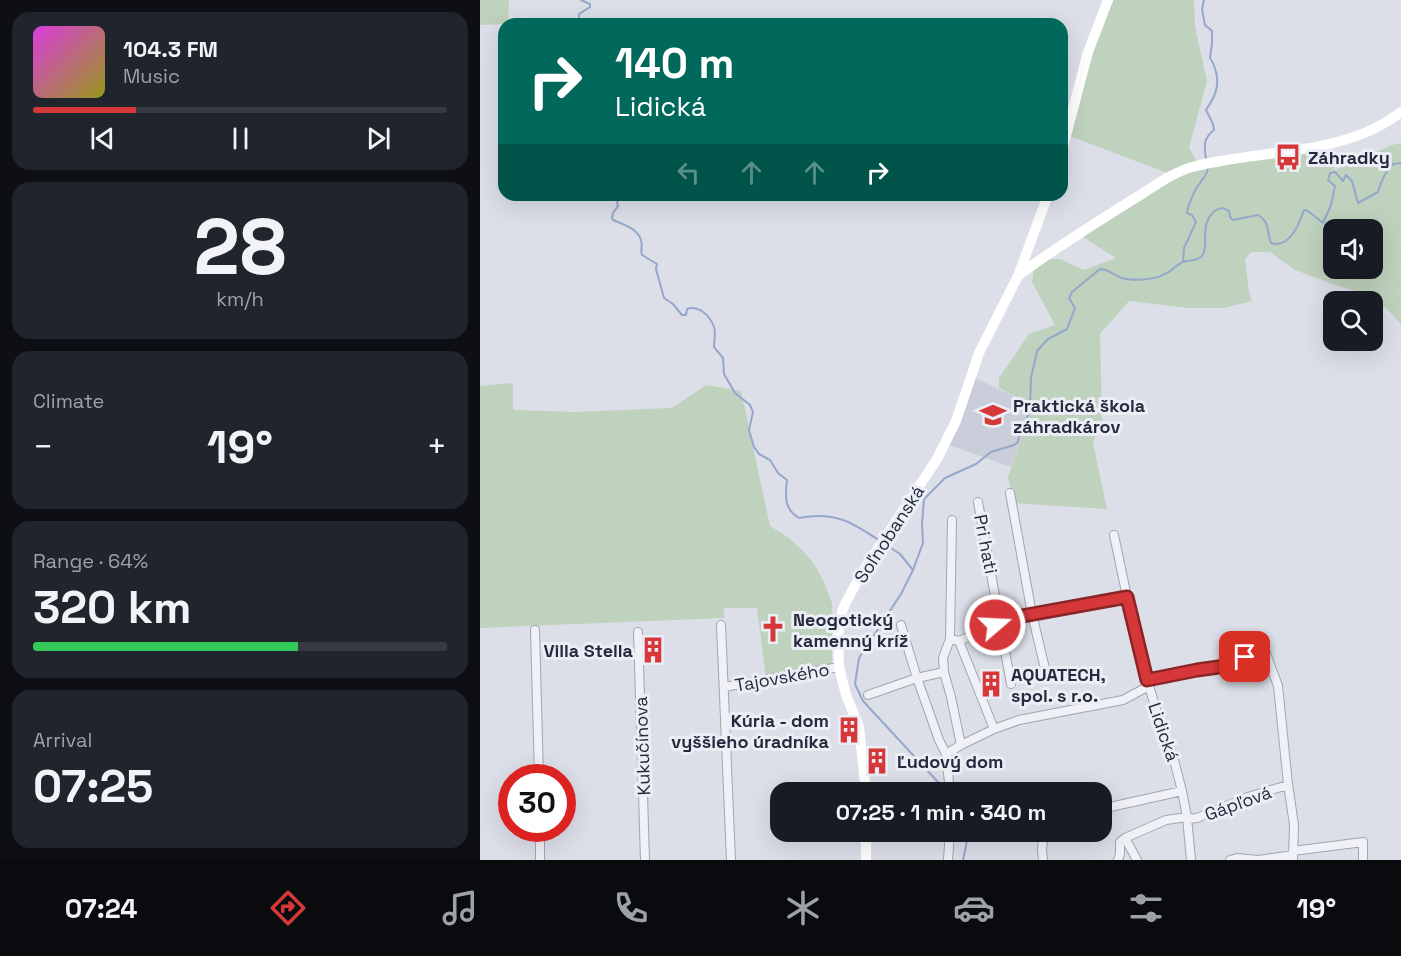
<!DOCTYPE html>
<html lang="en">
<head>
<meta charset="utf-8">
<style>
  :root { --surface:#171b24; --page:#20242c; --text:#f1f3f6; --muted:#9ea1a6; --line:#363941; --accent:#d6383a }
  body { margin:0; font-family:"Space Grotesk",sans-serif; background:var(--page); color:var(--text); height:100vh; display:flex; flex-direction:column; font-size:22px; white-space:nowrap }
  * { box-sizing:border-box; margin:0 }
  p { font-size:20px; color:var(--muted) }
  .icon { flex:none; width:33px; height:33px; fill:none; stroke:currentColor; stroke-width:2; stroke-linecap:round; stroke-linejoin:round }
  .map { position:relative; flex:1; overflow:hidden }
  .sheet { display:flex; flex-direction:column; gap:12px; padding:12px; background:#0d0f14; width:480px }
  .sheet>* { flex:none }
  .hud { position:absolute; left:18px; top:18px; width:570px; height:183px; border-radius:18px; box-shadow:0 6px 24px #0002; background:#00695c; color:#fff; overflow:hidden }
  .controls { position:absolute; left:843px; top:219px; display:grid; gap:12px }
  .controls a { display:grid; place-items:center; width:60px; height:60px; border-radius:12px; background:var(--surface); box-shadow:0 6px 24px #0002; font-size:30px }
  .speed { position:absolute; left:18px; top:764px; display:flex; gap:12px; font-size:30px; font-weight:700; text-align:center }
  .speed>* { display:grid; place-content:center; width:78px; height:78px; border-radius:50%; background:var(--surface); box-shadow:0 6px 24px #0002; line-height:1 }
  .speed .limit { border:9px solid #d22; background:#fff; color:#111 }
  .pin { position:absolute; display:grid; place-items:center; width:51px; height:51px; color:#fff; margin:-26px; border-radius:12px; box-shadow:0 3px 9px #0006 }
  .me { position:absolute; width:66px; margin:-33px; rotate:71deg; stroke-linejoin:round; filter:drop-shadow(0 0 4px #0008) }
  .turn { display:flex; align-items:center; gap:21px; height:126px; padding:0 18px; font-size:27px }
  .turn .icon { width:78px; height:78px; stroke-width:2.5 }
  .turn b { display:block; font-size:42px; line-height:51px }
  .lanes { display:flex; align-items:center; height:57px; padding:0 18px; background:#0003; justify-content:center; gap:30px; direction:ltr }
  .lanes .off { opacity:.35 }
  .big { font-size:45px; font-weight:700; line-height:1.1 }
  .sheet .tile { flex:1; display:flex; flex-direction:column; justify-content:center; gap:9px; min-width:0; padding:0 21px; border-radius:18px; background:var(--page) }
  .sheet .dial { align-items:center; gap:0 }
  .dial b { font-size:78px; line-height:1 }
  .song { display:flex; align-items:center; gap:18px }
  .cover { width:72px; height:72px; border-radius:9px; background:linear-gradient(135deg,hsl(300 70% 55%),hsl(60 70% 35%)) }
  .played { height:6px; border-radius:3px; background:linear-gradient(90deg,var(--accent) 25%,var(--line) 25%) }
  .keys { display:flex; justify-content:space-around; direction:ltr }
  .heat { display:flex; justify-content:space-between; align-items:center; font-size:33px; direction:ltr }
  .charge { height:9px; border-radius:4px; background:linear-gradient(90deg,#34c759 64%,var(--line) 0) }
  .trip { position:absolute; left:290px; top:782px; width:342px; height:60px; border-radius:18px; background:var(--surface); box-shadow:0 6px 24px #0002; font-weight:700; line-height:60px; text-align:center }
  .tabs { display:flex; height:96px; justify-content:space-around; align-items:center; background:#090b0e; color:var(--muted) }
  .tabs .icon { width:42px; height:42px }
  .tabs .selected { color:var(--accent) }
  .tabs b { font-size:27px; color:var(--text) }
  main { display:flex; flex:1; min-height:0 }
  .map>svg:first-child { display:block }
  .built { fill:#caceda }
  .green { fill:#bfd2bd; fill-rule:evenodd }
  .lines { fill:none; stroke-linecap:round; stroke-linejoin:round }
  .stream { stroke:#95a7ca; stroke-width:2 }
  .street-casing { stroke:#a1a5b2; stroke-width:10 }
  .street { stroke:#eff1f6; stroke-width:8 }
  .secondary { stroke:#fff; stroke-width:10 }
  .route-casing { stroke:#8b2426; stroke-width:15 }
  .route { stroke:#d6383a; stroke-width:10 }
  .labels { text-anchor:middle; dominant-baseline:central; stroke-width:6; stroke-linejoin:round; paint-order:stroke }
  .poi-label { font-size:18px; font-weight:bold; fill:#252b3f; stroke:#eceef5; text-anchor:start }
  .street-label { font-size:18px; fill:#252b3f; stroke:#eceef5 }
</style>
</head>
<body>
<main>
<section class="sheet">
<div class="tile">
<div class="song"><i class="cover"></i><div><b>104.3 FM</b><p>Music</p></div></div>
<div class="played"></div>
<div class="keys"><svg class="icon" aria-label="previous" viewBox="0 0 24 24"><path d="M18 5L8 12l10 7zM5 5v14"/></svg><svg class="icon" aria-label="pause" viewBox="0 0 24 24"><path d="M8 5v14M16 5v14"/></svg><svg class="icon" aria-label="next" viewBox="0 0 24 24"><path d="M6 5l10 7-10 7zM19 5v14"/></svg></div>
</div>
<div class="tile dial"><b>28</b><p>km/h</p></div>
<div class="tile"><p>Climate</p>
<div class="heat"><a>−</a><b class="big">19°</b><a>+</a></div>
</div>
<div class="tile"><p>Range · 64%</p><b class="big">320 km</b><div class="charge"></div></div>
<div class="tile"><p>Arrival</p><b class="big">07:25</b></div>
</section>
<div class="map">
<svg width="921" height="860" viewBox="0 0 921 860">
  <rect width="100%" height="100%" fill="#dcdfe8"/>
  <path class="built" d="M489,375L553,405L531,467L463,443Z"/>
  <path class="green" d="M0,0H29L28,24L0,25Z
    M628,0H714L715,27L727,81L709,148L720,166L849,143L855,170L912,145L921,143V324L906,308L885,293L861,287L815,270L790,252H771L765,259L769,292L772,301L744,308H708L649,301L620,334L622,422L613,443L627,509L533,503L528,477L553,405L519,388V378L549,334L575,325L552,282L554,265L562,259H580L604,270L636,258L598,234L691,176L685,172L587,135ZM854,230H892V268H854Z
    M33,383V410L96,412L192,408L226,385L261,391L290,526L309,538L324,552L334,564L344,582L352,603V665L286,678L277,608H244V618L0,628V386Z"/>
  <g class="lines">
    <path class="stream" d="M724,0L722,9L725,25L732,31V43L730,58C734,63 734,66 736,72C740,87 734,98 726,110L733,124L734,130C723,138 724,147 726,159
      M85,24L90,21L99,23V14L110,7V4L101,0
      M142,195L137,202L138,206L133,213L132,218L133,220C143,224 158,229 161,240C163,246 160,250 162,255L177,264L176,269L184,298L193,304L202,315H206L207,309C218,305 230,315 234,327C236,332 234,341 234,347L243,358L244,374L255,393L270,405L273,412L269,430L274,447L279,454L290,460L298,473L307,480C305,496 304,509 319,518C354,511 372,522 400,541
      M703,262L704,248L716,222L712,215L707,213C708,204 712,197 716,189C720,181 727,177 728,168
      M405,544L420,554L433,570
      M467,790L457,781L383,701L375,684L379,658L421,594L433,570L443,543L442,524L444,499L465,478L496,464L511,452L534,445L538,442L540,433L550,411L551,378L557,351L568,339L587,329L595,308L589,298L592,292L620,269C631,270 633,275 642,278C652,281 674,280 683,275C691,272 696,265 703,262C709,260 716,261 721,257C731,247 717,224 736,210C741,207 744,208 749,211L750,217L753,220L778,215C791,223 786,231 791,243C809,249 819,225 824,210L828,211L843,223L851,205L855,186L848,180L850,173L855,172L863,181L866,175L872,181L878,203L898,192C901,181 905,172 913,164L921,163
      M483,860L489,831"/>
    <g class="street-casing">
      <path id="street" d="M530,493L552,614L567,677
        M498,502L531,684
        M472,520L470,639L463,658L464,672L471,697L481,745
        M634,535L647,597L669,686L680,723L693,756L702,791L707,817L711,860
        M241,625L251,860
        M421,625L437,678L459,740L466,754L470,792
        M55,630L59,777
        M158,632L165,860
        M470,639L479,641L515,625L525,619L647,597
        M479,641L514,729
        M667,680L717,670L746,666L784,648L798,686L808,784L814,825L813,860
        M244,687L359,667
        M388,695L437,678L464,672
        M466,754L481,745L514,729L539,720L643,700L669,686
        M621,809L702,791
        M707,819L717,818L768,797L808,785
        M60,828V860
        M447,831L470,832
        M645,838L657,860
        M813,851L883,842V860
        M468,860L470,831
        M563,860L562,849L564,831
        M638,860L640,854V842L645,838L686,820L707,817
        M750,860L757,858L778,860L813,855"/>
    </g>
    <use href="#street" class="street"/>
    <path class="secondary" d="M582,151L608,52L628,0
      M539,275C575,248 614,224 652,200C671,189 691,173 712,167C779,149 864,157 921,112
      M386,792L379,727L366,695L359,667L358,635L362,612L365,604L380,576L457,459L476,421L499,353L538,276L568,195
      M386,860V831"/>
  </g>
  <g class="lines">
    <g class="route-casing">
      <path id="route" d="M515,625L525,619L647,597L667,680L717,670L746,666L765,657"/>
    </g>
    <use href="#route" class="route"/>
  </g>
  <defs>
    <g id="bus-bare" transform="scale(2.07)"><path d="M-5-6H5V4H4V6H2V4H-2V6H-4V4H-5ZM-3.5-4V0h7V-4ZM-3.5 1.2v1.5H-2V1.2ZM2 1.2v1.5H3.5V1.2Z" fill="#d6383a" stroke="#eceef5" stroke-width="2.5" paint-order="stroke"/></g>
    <g id="school-bare" transform="scale(2.07)"><path d="M0-5L7-2L0 1L-7-2ZM-4 1L0 2.5L4 1V4Q0 6-4 4Z" fill="#d6383a" stroke="#eceef5" stroke-width="2.5" paint-order="stroke"/></g>
    <g id="church-bare" transform="scale(2.07)"><path d="M-1.2-6h2.4v3.5h3.3v2.4h-3.3V6h-2.4V-.1h-3.3v-2.4h3.3Z" fill="#d6383a" stroke="#eceef5" stroke-width="2.5" paint-order="stroke"/></g>
    <g id="building-bare" transform="scale(2.07)"><path d="M-4-6H4V6H1V3H-1V6H-4ZM-2.5-4.3h1.7v1.8h-1.7ZM.8-4.3h1.7v1.8H.8ZM-2.5-1h1.7V.8h-1.7ZM.8-1h1.7V.8H.8Z" fill="#d6383a" stroke="#eceef5" stroke-width="2.5" paint-order="stroke"/></g>
  </defs>
  <g fill-rule="evenodd">
    <use href="#bus-bare" x="808" y="157"/>
    <use href="#school-bare" x="513" y="415"/>
    <use href="#church-bare" x="293" y="629"/>
    <use href="#building-bare" x="173" y="650"/>
    <use href="#building-bare" x="511" y="684"/>
    <use href="#building-bare" x="369" y="730"/>
    <use href="#building-bare" x="397" y="761"/>
  </g>
  <g class="labels">
    <g class="poi-label">
      <text x="828" y="157">Záhradky</text>
      <text x="533" y="405">Praktická škola<tspan x="533" dy="21">záhradkárov</tspan></text>
      <text x="313" y="619">Neogotický<tspan x="313" dy="21">kamenný kríž</tspan></text>
      <text x="153" y="650" text-anchor="end">Villa Stella</text>
      <text x="531" y="674">AQUATECH,<tspan x="531" dy="21">spol. s r.o.</tspan></text>
      <text x="349" y="720" text-anchor="end">Kúria - dom<tspan x="349" dy="21">vyššieho úradníka</tspan></text>
      <text x="417" y="761">Ľudový dom</text>
    </g>
    <g class="street-label">
      <text transform="translate(409 534) rotate(-57)">Soľnobanská</text>
      <text transform="translate(506 544) rotate(79)">Pri hati</text>
      <text transform="translate(302 677) rotate(-10)">Tajovského</text>
      <text transform="translate(684 732) rotate(71)">Lidická</text>
      <text transform="translate(162 746) rotate(-92)">Kukučínova</text>
      <text transform="translate(758 803) rotate(-20)">Gápľová</text>
    </g>
  </g>
</svg>
<div class="controls">
<a><svg class="icon" aria-label="sound" viewBox="0 0 24 24"><path d="M4 9h4l5-4v14l-5-4H4zM17 9q2 3 0 6"/></svg></a>
<a><svg class="icon" aria-label="search" viewBox="0 0 24 24"><circle cx="10" cy="10" r="6"/><path d="M15 15l6 6"/></svg></a>
</div>
<div class="speed"><div class="limit">30</div></div>
<div class="pin" style="left:765px;top:657px;background:#d93025"><svg class="icon" aria-label="arrive" viewBox="0 0 24 24"><path d="M6 21V4h12l-3 4 3 4H6"/></svg></div>
<svg class="me" style="left:515px;top:625px" viewBox="-20 -20 40 40"><circle r="17" fill="#d6383a" stroke="#fff" stroke-width="3"/><path d="M0-11L8 9 0 5-8 9z" fill="#fff"/></svg>
<div class="trip">07:25 · 1 min · 340 m</div>
<div class="hud">
<div class="turn"><svg class="icon" aria-label="right" viewBox="0 0 24 24"><path d="M7 20v-9h11M14 6l5 5-5 5"/></svg><div><b>140 m</b>Lidická</div></div>
<div class="lanes"><svg class="icon off" aria-label="left" viewBox="0 0 24 24"><path d="M17 20v-9H6M10 6l-5 5 5 5"/></svg><svg class="icon off" aria-label="ahead" viewBox="0 0 24 24"><path d="M12 20V5M6 11l6-6 6 6"/></svg><svg class="icon off" aria-label="ahead" viewBox="0 0 24 24"><path d="M12 20V5M6 11l6-6 6 6"/></svg><svg class="icon" aria-label="right" viewBox="0 0 24 24"><path d="M7 20v-9h11M14 6l5 5-5 5"/></svg></div>
</div>
</div>
</main>
<nav class="tabs">
<b>07:24</b>
<svg class="icon selected" aria-label="directions" viewBox="0 0 24 24"><path d="M12 3l9 9-9 9-9-9zM9 14v-3h6M13 9l2 2-2 2"/></svg>
<svg class="icon" aria-label="music" viewBox="0 0 24 24"><path d="M9 18V5l10-2v13"/><circle cx="6" cy="18" r="3"/><circle cx="16" cy="16" r="3"/></svg>
<svg class="icon" aria-label="phone" viewBox="0 0 24 24"><path d="M5 4h4l2 5-3 2q2 4 5 5l2-3 5 2v4C11 20 4 13 5 4z"/></svg>
<svg class="icon" aria-label="climate" viewBox="0 0 24 24"><path d="M12 3v18M4 7l16 10M4 17L20 7"/></svg>
<svg class="icon" aria-label="car" viewBox="0 0 24 24"><path d="M5 17H2v-5l4-1 3-4h7l3 4 3 1v5h-3M9 17h6M6 11h13"/><circle cx="7" cy="17" r="2"/><circle cx="17" cy="17" r="2"/></svg>
<svg class="icon" aria-label="filters" viewBox="0 0 24 24"><path d="M4 7h16M4 17h16"/><circle cx="9" cy="7" r="2"/><circle cx="15" cy="17" r="2"/></svg>
<b>19°</b>
</nav>
</body>
</html>
